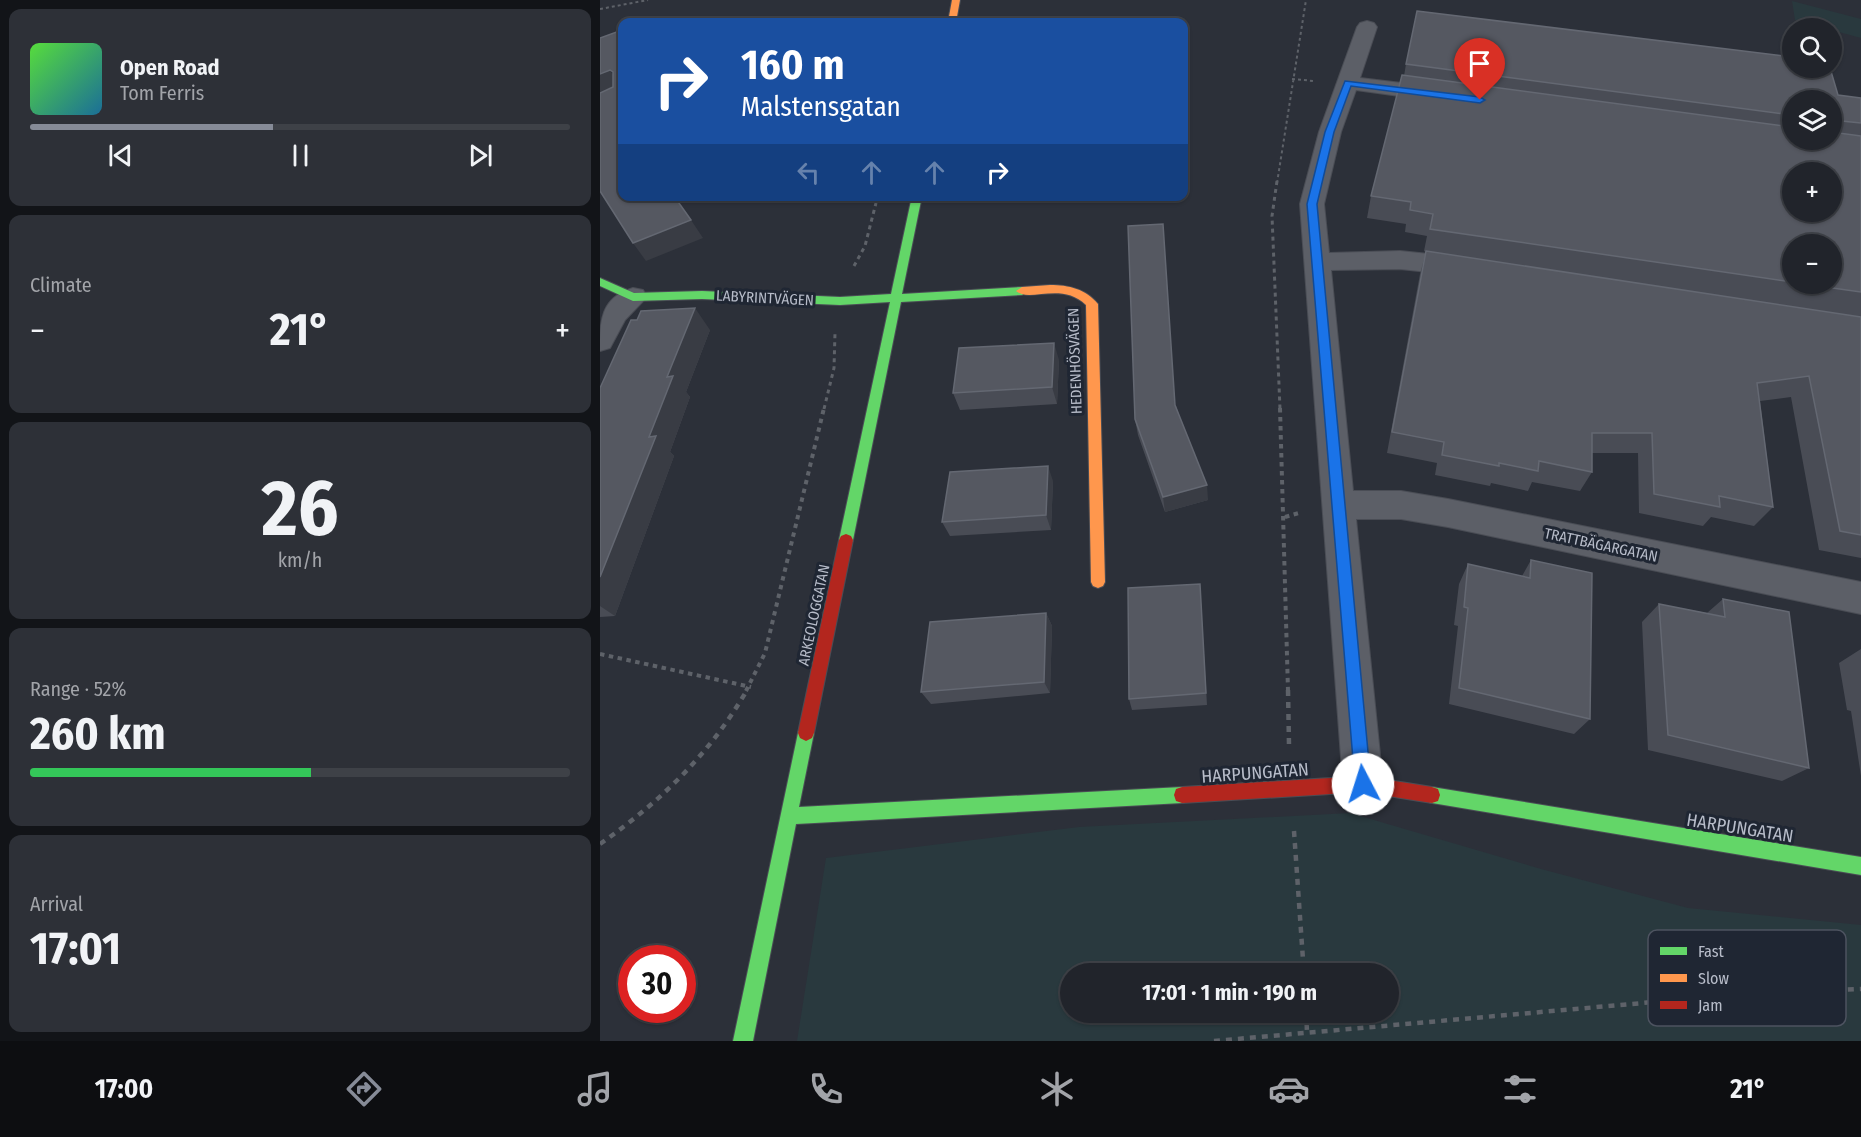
<!DOCTYPE html>
<html lang="en">
<head>
<meta charset="utf-8">
<style>
  :root { --surface:#21242b; --page:#2d3037; --text:#f1f3f6; --muted:#a2a4a9; --line:#3e4147; --accent:#868b97 }
  body { margin:0; font-family:"Fira Sans Condensed",sans-serif; background:var(--page); color:var(--text); height:100vh; display:flex; flex-direction:column; font-size:22px; white-space:nowrap }
  * { box-sizing:border-box; margin:0 }
  p { font-size:20px; color:var(--muted) }
  .icon { flex:none; width:33px; height:33px; fill:none; stroke:currentColor; stroke-width:2; stroke-linecap:round; stroke-linejoin:round }
  .map { position:relative; flex:1; overflow:hidden }
  .details { display:flex; flex-direction:column; gap:9px; padding:9px; background:#121418; width:600px }
  .details>* { flex:none }
  .hud { position:absolute; left:18px; top:18px; width:570px; height:183px; border-radius:12px; box-shadow:0 2px 4px #0004,0 0 0 2px var(--line); background:#1a4fa0; color:#fff; overflow:hidden }
  .fabs { position:absolute; left:1182px; top:18px; display:grid; gap:12px }
  .fabs a { display:grid; place-items:center; width:60px; height:60px; border-radius:50%; background:var(--surface); box-shadow:0 2px 4px #0004,0 0 0 2px var(--line); font-size:30px }
  .speed { position:absolute; left:18px; top:945px; display:flex; gap:12px; font-size:30px; font-weight:700; text-align:center }
  .speed>* { display:grid; place-content:center; width:78px; height:78px; border-radius:50%; background:var(--surface); box-shadow:0 2px 4px #0004,0 0 0 2px var(--line); line-height:1 }
  .speed .limit { border:9px solid #d22; background:#fff; color:#111 }
  .pin { position:absolute; display:grid; place-items:center; width:51px; height:51px; color:#fff; margin:-62px -26px; border-radius:50% 50% 50% 0; rotate:-45deg; box-shadow:0 0 6px #0007 }
  .pin .icon { rotate:45deg }
  .me { position:absolute; width:66px; margin:-33px; rotate:355deg; stroke-linejoin:round; filter:drop-shadow(0 0 4px #0008) }
  .turn { display:flex; align-items:center; gap:21px; height:126px; padding:0 24px; font-size:27px }
  .turn .icon { width:78px; height:78px; stroke-width:2.5 }
  .turn b { display:block; font-size:42px; line-height:51px }
  .lanes { display:flex; align-items:center; height:57px; padding:0 24px; background:#0003; justify-content:center; gap:30px; direction:ltr }
  .lanes .off { opacity:.35 }
  .big { font-size:45px; font-weight:700; line-height:1.1 }
  .details .tile { flex:1; display:flex; flex-direction:column; justify-content:center; gap:9px; min-width:0; padding:0 21px; border-radius:12px; background:var(--page) }
  .details .dial { align-items:center; gap:0 }
  .dial b { font-size:78px; line-height:1 }
  .song { display:flex; align-items:center; gap:18px }
  .cover { width:72px; height:72px; border-radius:9px; background:linear-gradient(135deg,hsl(110 70% 55%),hsl(200 70% 35%)) }
  .played { height:6px; border-radius:3px; background:linear-gradient(90deg,var(--accent) 45%,var(--line) 45%) }
  .keys { display:flex; justify-content:space-around; direction:ltr }
  .heat { display:flex; justify-content:space-between; align-items:center; font-size:33px; direction:ltr }
  .charge { height:9px; border-radius:4px; background:linear-gradient(90deg,#34c759 52%,var(--line) 0) }
  .trip { position:absolute; left:460px; top:963px; width:339px; height:60px; border-radius:30px; background:var(--surface); box-shadow:0 2px 4px #0004,0 0 0 2px var(--line); font-weight:700; line-height:60px; text-align:center }
  .dock { display:flex; height:96px; justify-content:space-around; align-items:center; background:#0d0e11; color:var(--muted) }
  .dock .icon { width:42px; height:42px }
  .dock .current { color:var(--accent) }
  .dock b { font-size:27px; color:var(--text) }
  main { display:flex; flex:1; min-height:0 }
  .map>svg:first-child { display:block }
  .green { fill:#29393e; fill-rule:evenodd }
  .lines { fill:none; stroke-linecap:round; stroke-linejoin:round }
  .street-casing { stroke:#4a4d55; stroke-width:2 }
  .fast-casing { stroke:#4a4d55; stroke-width:2 }
  .slow-casing { stroke:#4a4d55; stroke-width:2 }
  .jam-casing { stroke:#4a4d55; stroke-width:2 }
  .path-far3 { stroke:#5e6269; stroke-width:2; stroke-dasharray:3 3; stroke-linecap:butt }
  .path-far2 { stroke:#5e6269; stroke-width:3; stroke-dasharray:4 4; stroke-linecap:butt }
  .path-far1 { stroke:#5e6269; stroke-width:4; stroke-dasharray:4.5 4.5; stroke-linecap:butt }
  .path { stroke:#5e6269; stroke-width:4.5; stroke-dasharray:6 6; stroke-linecap:butt }
  .street { fill:#5c5f67; fill-rule:evenodd }
  .fast { fill:#63d668; fill-rule:evenodd }
  .slow { fill:#ff974d; fill-rule:evenodd }
  .jam { fill:#b3261e; fill-rule:evenodd }
  .wall { fill:#494c55; fill-rule:evenodd }
  .shaded-wall { fill:#393c44 }
  .building { fill:#555861; stroke:#646872; stroke-width:1.5; fill-rule:evenodd }
  .route { fill:#1a73e8; stroke:#114b97; stroke-width:1.5 }
  .labels { text-anchor:middle; dominant-baseline:central; stroke-width:6; stroke-linejoin:round; paint-order:stroke }
  .street-label { font-size:15px; fill:#b7bcc9; stroke:#1f2633 }
  .near-street-label { font-size:18px; fill:#b7bcc9; stroke:#1f2633 }
  .key { fill:#1f2633; stroke:#4d5360; stroke-width:1.5 }
  .key-label { font-size:16px; fill:#b7bcc9 }
</style>
</head>
<body>
<main>
<section class="details">
<div class="tile">
<div class="song"><i class="cover"></i><div><b>Open Road</b><p>Tom Ferris</p></div></div>
<div class="played"></div>
<div class="keys"><svg class="icon" aria-label="previous" viewBox="0 0 24 24"><path d="M18 5L8 12l10 7zM5 5v14"/></svg><svg class="icon" aria-label="pause" viewBox="0 0 24 24"><path d="M8 5v14M16 5v14"/></svg><svg class="icon" aria-label="next" viewBox="0 0 24 24"><path d="M6 5l10 7-10 7zM19 5v14"/></svg></div>
</div>
<div class="tile"><p>Climate</p>
<div class="heat"><a>−</a><b class="big">21°</b><a>+</a></div>
</div>
<div class="tile dial"><b>26</b><p>km/h</p></div>
<div class="tile"><p>Range · 52%</p><b class="big">260 km</b><div class="charge"></div></div>
<div class="tile"><p>Arrival</p><b class="big">17:01</b></div>
</section>
<div class="map">
<svg width="1261" height="1041" viewBox="0 0 1261 1041">
  <rect width="100%" height="100%" fill="#2c3039"/>
  <path class="green" d="M1192,1L1261,19V38L1195,20Z
    M750,813L941,869L1088,908L1261,925V1041H197L226,858L479,827ZM471,974H789V1012H471Z"/>
  <g class="lines">
    <g class="street-casing">
      <path id="street" d="M767,21L774,23L777,27L760,78L843,88L851,90L854,95L851,100L843,102L756,90L741,132L724,204L729,253L800,251L867,258L876,261L880,267L876,273L867,276L800,269L731,270L753,491H801L848,499L1261,582V614L848,527L801,519H756L783,784L777,798L763,804L749,798L743,784L700,204L719,132L757,27L760,23Z
        M33,288L43,290L47,297L25,320L10,348L0,351C0,321 0,298 33,288Z"/>
    </g>
    <g class="fast-casing">
      <path id="fast" d="M312,196H322L302,294L422,287L428,291L422,295L301,302L253,540L251,544L246,546L241,544L239,540L290,302L240,305L102,299L33,301L0,286V278L34,293L102,291L240,297L291,294Z
        M206,725L212,728L214,733L199,807L582,787L588,789L590,795L588,801L582,803L196,824L153,1041H133L198,733L200,728Z
        M832,787L1261,857V875L832,803L826,801L824,795L826,789Z"/>
    </g>
    <g class="slow-casing">
      <path id="slow" d="M352,0H360L356,22H348Z
        M450,285C469,285 486,289 498,304L505,582L503,586L498,588L493,586L491,582L486,305C462,281 429,303 416,291L422,287Z"/>
    </g>
    <g class="jam-casing">
      <path id="jam" d="M246,534L251,536L253,540L214,733L212,738L206,741L200,738L198,733L239,540L241,536Z
        M763,776L832,787L838,789L840,795L838,801L832,803L763,792L582,803L576,801L574,795L576,789L582,787Z"/>
    </g>
    <path class="path-far3" d="M0,9L48,0
      M692,79L714,81
      M677,183L706,0"/>
    <path class="path-far2" d="M677,181L672,216L680,409
      M254,266L265,246L276,203
      M224,409L234,368L235,333"/>
    <path class="path-far1" d="M680,408L688,691
      M685,517L699,513
      M0,654L151,687
      M146,691L165,653L224,408"/>
    <path class="path" d="M688,690L689,745
      M694,831L704,974
      M0,844C60,802 110,754 147,690
      M706,1012L707,1032
      M614,1041L1133,995L1261,989"/>
    <use href="#street" class="street"/>
    <use href="#fast" class="fast"/>
    <use href="#slow" class="slow"/>
    <use href="#jam" class="jam"/>
  </g>
  <path class="wall" d="M806,64L1261,98V558L1219,550L1191,397L1160,401L1173,507L1154,526L1111,517L1103,526L1039,513L1038,453H992V472L980,491L932,482L928,491L891,483L890,486L835,475L837,463L787,453L820,274L826,252L824,251L827,236L805,232L806,224L767,218L771,196L804,76ZM1192,100H1232V140H1192ZM1192,244L1232,284H1192Z
    M110,330L86,392L90,397L70,452L74,456L15,616L0,617V388Z
    M459,360L457,404L360,410L353,393Z
    M576,406L608,500L565,512L538,435L535,419Z
    M453,481L451,530L350,536L342,522Z
    M931,560L990,719L974,734L849,704L858,626L854,625L859,584L868,564L922,576Z
    M600,584L607,705L532,710L529,699Z
    M1123,599L1209,768L1182,781L1048,750L1042,622L1059,604L1107,613Z
    M446,613L452,626L450,693L331,704L321,692Z
    M1261,649V776L1251,711L1247,710L1239,663Z"/>
  <path class="shaded-wall" d="M10,70L21,88L0,96V74Z
    M91,220L103,238L46,261L33,243Z
    M95,308L110,330L86,392L90,397L70,452L74,456L15,616L0,606V577L49,437L67,377Z
    M454,343L459,360L457,404L452,387Z
    M448,466L453,481L451,530L446,515Z
    M607,485L608,500L565,512L563,497Z
    M446,613L452,626L450,693L444,682Z"/>
  <path class="building" d="M817,11L1192,57V68H1230L1238,95L1261,98V123L1232,120V100H1192V115L806,64Z
    M22,30V196H74L91,220L33,243L0,191V93L13,87V72L10,70L0,74V38Z
    M802,75L1192,127V140H1232V132L1261,136V292L1204,284H1232V244H1192V282L830,229L833,214L810,210L811,202L771,196ZM1192,172H1232V212H1192Z
    M563,224L575,405L607,485L563,497L535,419L528,226Z
    M826,251L1261,317V535L1240,531L1209,376L1157,383L1173,507L1119,496L1120,507L1054,494L1052,433H992V472L939,461L938,471L899,463V466L842,455L844,442L792,432Z
    M95,308L67,377L73,376L49,437L56,436L0,577V388L31,320H37L41,311Z
    M454,343L452,387L353,393L359,348Z
    M448,466L446,515L342,522L350,472Z
    M931,560L992,573L990,719L859,688L868,608L864,607L868,564L930,578Z
    M600,584L606,693L529,699L528,588Z
    M1123,599L1189,612L1209,768L1068,735L1059,604L1125,617Z
    M446,613L444,682L321,692L330,622Z"/>
  <path class="route" d="M745,81L880,97L885,100L880,103L751,86L734,132L717,204L771,784L769,790L763,792L757,790L755,784L707,204L725,132Z"/>
  <g class="labels">
    <g class="street-label">
      <text transform="translate(165 298) rotate(3)">LABYRINTVÄGEN</text>
      <text transform="translate(475 361) rotate(-92)">HEDENHÖSVÄGEN</text>
      <text transform="translate(1001 545) rotate(12)">TRATTBÄGARGATAN</text>
      <text transform="translate(214 615) rotate(-78)">ARKEOLOGGATAN</text>
    </g>
    <g class="near-street-label">
      <text transform="translate(655 773) rotate(-4)">HARPUNGATAN</text>
      <text transform="translate(1140 828) rotate(9)">HARPUNGATAN</text>
    </g>
  </g>
  <rect x="1048" y="930" width="198" height="96" rx="9" class="key"/>
  <rect x="1060" y="947" width="27" height="8" fill="#63d668"/>
  <rect x="1060" y="974" width="27" height="8" fill="#ff974d"/>
  <rect x="1060" y="1001" width="27" height="8" fill="#b3261e"/>
  <g class="key-label">
    <text x="1098" y="957">Fast</text>
    <text x="1098" y="984">Slow</text>
    <text x="1098" y="1011">Jam</text>
  </g>
</svg>
<div class="fabs">
<a><svg class="icon" aria-label="search" viewBox="0 0 24 24"><circle cx="10" cy="10" r="6"/><path d="M15 15l6 6"/></svg></a>
<a><svg class="icon" aria-label="layers" viewBox="0 0 24 24"><path d="M12 4l9 5-9 5-9-5zM3 14l9 5 9-5"/></svg></a>
<a>+</a>
<a>−</a>
</div>
<div class="speed"><div class="limit">30</div></div>
<div class="pin" style="left:880px;top:100px;background:#d93025"><svg class="icon" aria-label="arrive" viewBox="0 0 24 24"><path d="M6 21V4h12l-3 4 3 4H6"/></svg></div>
<svg class="me" style="left:763px;top:784px" viewBox="-20 -20 40 40"><circle r="19" fill="#fff"/><path d="M0-13L10 11 0 6-10 11z" fill="#1a73e8"/></svg>
<div class="trip">17:01 · 1 min · 190 m</div>
<div class="hud">
<div class="turn"><svg class="icon" aria-label="right" viewBox="0 0 24 24"><path d="M7 20v-9h11M14 6l5 5-5 5"/></svg><div><b>160 m</b>Malstensgatan</div></div>
<div class="lanes"><svg class="icon off" aria-label="left" viewBox="0 0 24 24"><path d="M17 20v-9H6M10 6l-5 5 5 5"/></svg><svg class="icon off" aria-label="ahead" viewBox="0 0 24 24"><path d="M12 20V5M6 11l6-6 6 6"/></svg><svg class="icon off" aria-label="ahead" viewBox="0 0 24 24"><path d="M12 20V5M6 11l6-6 6 6"/></svg><svg class="icon" aria-label="right" viewBox="0 0 24 24"><path d="M7 20v-9h11M14 6l5 5-5 5"/></svg></div>
</div>
</div>
</main>
<nav class="dock">
<b>17:00</b>
<svg class="icon current" aria-label="directions" viewBox="0 0 24 24"><path d="M12 3l9 9-9 9-9-9zM9 14v-3h6M13 9l2 2-2 2"/></svg>
<svg class="icon" aria-label="music" viewBox="0 0 24 24"><path d="M9 18V5l10-2v13"/><circle cx="6" cy="18" r="3"/><circle cx="16" cy="16" r="3"/></svg>
<svg class="icon" aria-label="phone" viewBox="0 0 24 24"><path d="M5 4h4l2 5-3 2q2 4 5 5l2-3 5 2v4C11 20 4 13 5 4z"/></svg>
<svg class="icon" aria-label="climate" viewBox="0 0 24 24"><path d="M12 3v18M4 7l16 10M4 17L20 7"/></svg>
<svg class="icon" aria-label="car" viewBox="0 0 24 24"><path d="M5 17H2v-5l4-1 3-4h7l3 4 3 1v5h-3M9 17h6M6 11h13"/><circle cx="7" cy="17" r="2"/><circle cx="17" cy="17" r="2"/></svg>
<svg class="icon" aria-label="filters" viewBox="0 0 24 24"><path d="M4 7h16M4 17h16"/><circle cx="9" cy="7" r="2"/><circle cx="15" cy="17" r="2"/></svg>
<b>21°</b>
</nav>
</body>
</html>
